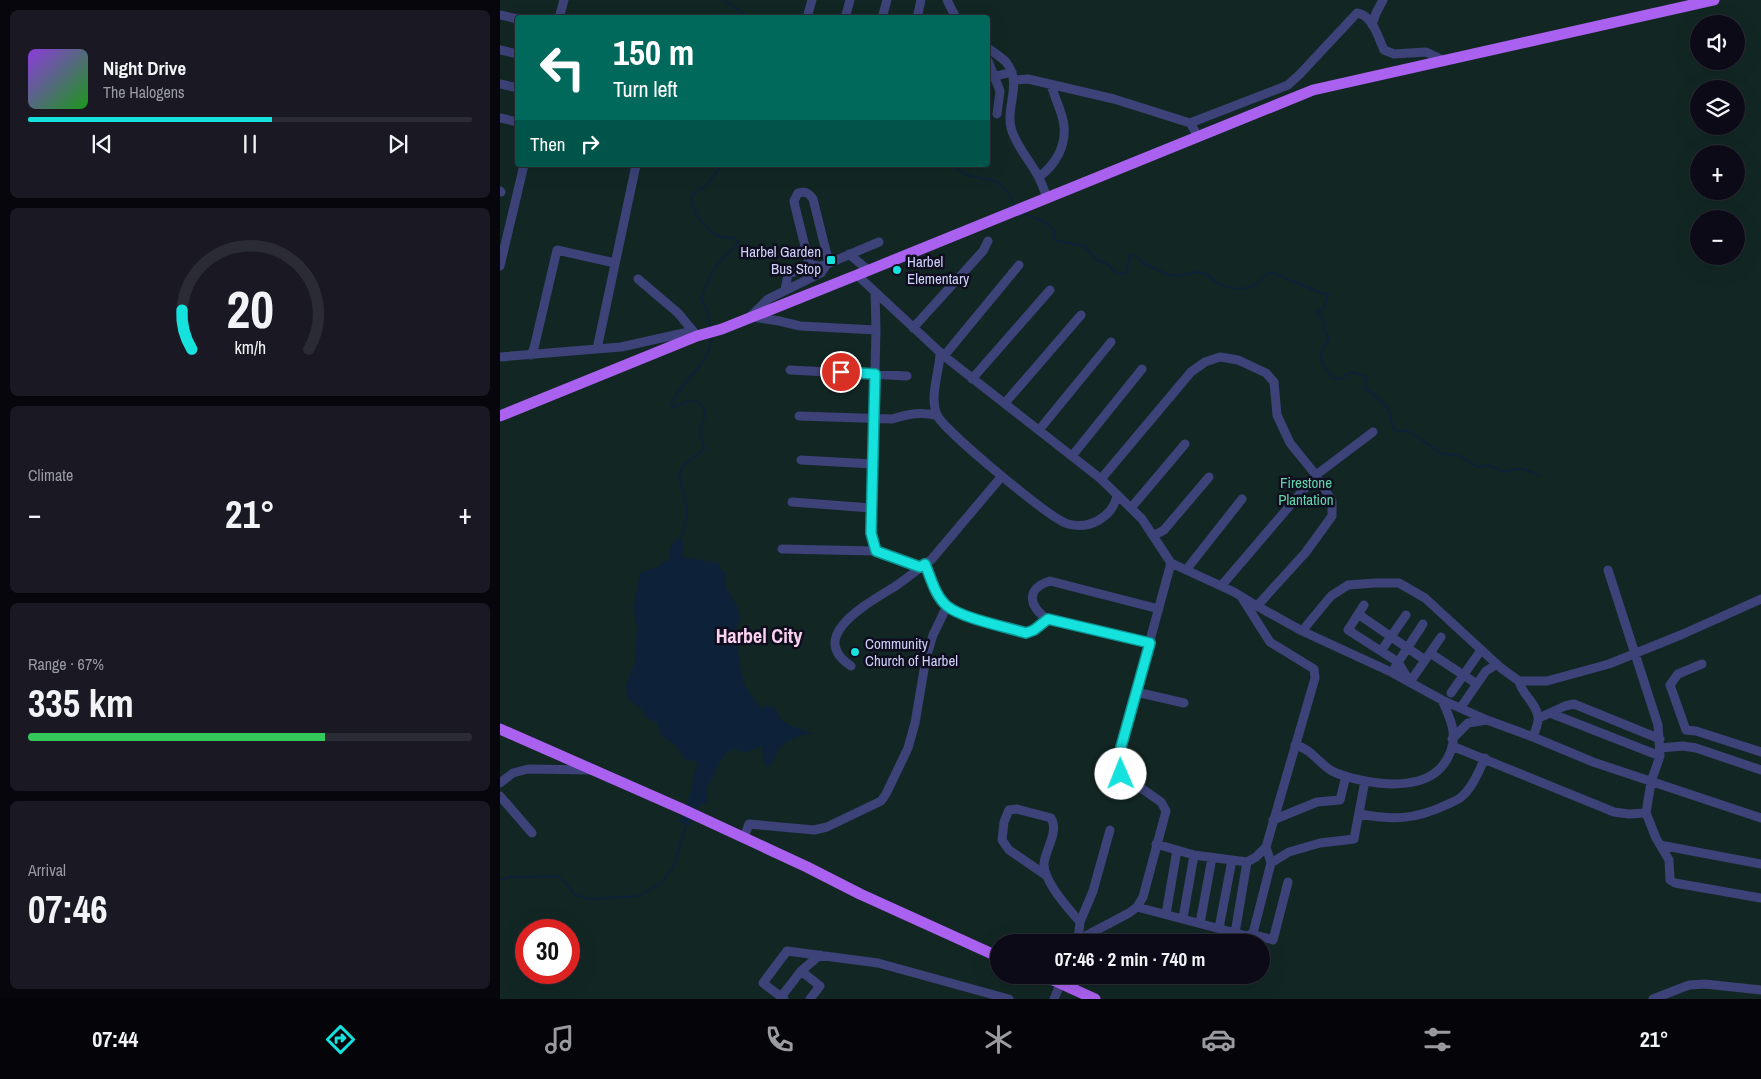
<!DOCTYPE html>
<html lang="en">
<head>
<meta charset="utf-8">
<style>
  :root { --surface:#0b0a16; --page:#191823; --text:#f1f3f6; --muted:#9a9aa1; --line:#2b2b35; --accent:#15e1dd }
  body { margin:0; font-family:"Archivo Narrow",sans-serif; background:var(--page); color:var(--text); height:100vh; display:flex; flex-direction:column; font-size:19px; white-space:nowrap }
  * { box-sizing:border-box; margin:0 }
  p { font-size:16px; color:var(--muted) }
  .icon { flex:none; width:28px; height:28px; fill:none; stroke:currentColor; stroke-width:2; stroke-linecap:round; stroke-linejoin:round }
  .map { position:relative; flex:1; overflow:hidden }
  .details { display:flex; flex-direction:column; gap:10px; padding:10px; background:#06060c; width:500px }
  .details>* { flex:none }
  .top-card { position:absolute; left:15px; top:15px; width:475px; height:152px; border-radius:5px; box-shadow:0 5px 20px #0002,0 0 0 1px var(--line); background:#00695c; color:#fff; overflow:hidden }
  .controls { position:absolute; left:1190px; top:15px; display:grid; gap:10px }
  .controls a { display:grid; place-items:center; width:55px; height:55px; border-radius:50%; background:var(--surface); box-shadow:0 5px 20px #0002,0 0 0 1px var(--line); font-size:25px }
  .speed { position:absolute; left:15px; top:919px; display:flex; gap:10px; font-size:25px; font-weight:700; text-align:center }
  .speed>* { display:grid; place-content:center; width:65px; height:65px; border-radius:50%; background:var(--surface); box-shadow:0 5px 20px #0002,0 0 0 1px var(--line); line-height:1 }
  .speed .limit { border:8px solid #d22; background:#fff; color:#111 }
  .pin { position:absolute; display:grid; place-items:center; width:42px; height:42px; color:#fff; margin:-21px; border:2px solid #fff; border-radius:50%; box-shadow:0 1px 5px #0007 }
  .me { position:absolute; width:55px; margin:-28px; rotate:359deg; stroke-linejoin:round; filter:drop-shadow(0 0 4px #0008) }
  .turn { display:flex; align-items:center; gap:18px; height:105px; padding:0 15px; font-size:22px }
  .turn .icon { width:65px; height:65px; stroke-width:2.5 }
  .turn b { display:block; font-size:35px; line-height:42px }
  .then { display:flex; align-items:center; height:48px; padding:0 15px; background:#0003; gap:10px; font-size:19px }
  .big { font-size:38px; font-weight:700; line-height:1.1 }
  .details .card { flex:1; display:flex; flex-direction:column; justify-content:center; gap:8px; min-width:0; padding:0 18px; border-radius:8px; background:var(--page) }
  .details .dial { align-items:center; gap:0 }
  .dial svg { height:130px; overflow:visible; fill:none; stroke:var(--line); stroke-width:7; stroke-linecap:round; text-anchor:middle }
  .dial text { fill:var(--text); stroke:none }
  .song { display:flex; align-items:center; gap:15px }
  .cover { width:60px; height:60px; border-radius:8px; background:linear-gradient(135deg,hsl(270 70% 55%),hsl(120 70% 35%)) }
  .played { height:5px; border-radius:2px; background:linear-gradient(90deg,var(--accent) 55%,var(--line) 55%) }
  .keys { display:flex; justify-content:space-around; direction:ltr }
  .heat { display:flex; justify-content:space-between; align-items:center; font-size:28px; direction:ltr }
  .charge { height:8px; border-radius:4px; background:linear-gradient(90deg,#34c759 67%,var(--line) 0) }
  .trip { position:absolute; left:490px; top:934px; width:280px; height:50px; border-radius:25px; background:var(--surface); box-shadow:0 5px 20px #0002,0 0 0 1px var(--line); font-weight:700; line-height:50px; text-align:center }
  .menu { display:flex; height:80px; justify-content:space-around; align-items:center; background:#040409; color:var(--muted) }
  .menu .icon { width:35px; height:35px }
  .menu .selected { color:var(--accent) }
  .menu b { font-size:22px; color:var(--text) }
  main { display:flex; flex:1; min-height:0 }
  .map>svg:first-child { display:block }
  .green { fill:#122724; fill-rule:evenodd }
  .water { fill:#0d2238 }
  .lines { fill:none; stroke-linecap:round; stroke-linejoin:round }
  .stream { stroke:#0d2238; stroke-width:2 }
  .minor { stroke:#3d4278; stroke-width:9 }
  .major { stroke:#aa61f0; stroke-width:11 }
  .route-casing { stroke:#0e9290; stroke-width:12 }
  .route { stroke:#15e1dd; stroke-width:9 }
  .poi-dot { fill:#15e1dd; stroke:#0f0e1e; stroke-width:2 }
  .labels { text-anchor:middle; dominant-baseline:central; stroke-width:5; stroke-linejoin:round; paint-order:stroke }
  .poi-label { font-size:15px; fill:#cfd0fa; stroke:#0f0e1e; text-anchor:start }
  .park-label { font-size:15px; fill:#63d3aa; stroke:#0f0e1e }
  .district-label { font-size:20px; font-weight:bold; fill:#fbd1f1; stroke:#0f0e1e }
</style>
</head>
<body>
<main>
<section class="details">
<div class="card">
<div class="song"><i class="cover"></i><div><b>Night Drive</b><p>The Halogens</p></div></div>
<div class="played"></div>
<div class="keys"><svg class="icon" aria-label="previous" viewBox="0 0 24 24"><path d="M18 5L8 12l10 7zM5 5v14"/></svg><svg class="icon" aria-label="pause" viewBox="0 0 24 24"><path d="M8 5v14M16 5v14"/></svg><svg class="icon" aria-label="next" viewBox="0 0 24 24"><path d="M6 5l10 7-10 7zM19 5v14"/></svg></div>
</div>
<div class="card dial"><svg viewBox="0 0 100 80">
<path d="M14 69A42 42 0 1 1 86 69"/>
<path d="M14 69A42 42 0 0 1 8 45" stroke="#15e1dd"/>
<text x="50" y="56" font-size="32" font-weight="700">20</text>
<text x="50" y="72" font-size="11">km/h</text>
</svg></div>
<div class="card"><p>Climate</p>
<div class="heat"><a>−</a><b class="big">21°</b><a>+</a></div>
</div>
<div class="card"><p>Range · 67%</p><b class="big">335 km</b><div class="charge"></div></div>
<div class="card"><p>Arrival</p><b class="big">07:46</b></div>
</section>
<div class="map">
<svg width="1261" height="999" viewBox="0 0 1261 999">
  <rect width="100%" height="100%" fill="#0f0e1e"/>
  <path class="green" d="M0,0H1261V999H0ZM18,18H488V165H18ZM1199,24H1236V61H1199ZM1199,89H1236V126H1199ZM1199,154H1236V191H1199ZM1199,219H1236V256H1199ZM26,930H69V972H26ZM499,942H761V975H499Z"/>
  <path class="water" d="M177,539L184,542L182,557L219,563L220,569L226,573V588L236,604L241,618L234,632L238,649L240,667L245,686L261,709L266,706L274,707C283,728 295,726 314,734C303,733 287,739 280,748C276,753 273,761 270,766H265L261,746L244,753L236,749L230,750L222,758L206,790L208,802L199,806L188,826L179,821L192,789L193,777L198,762L185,759L175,745L162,736L157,723L145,717L141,708L128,699L126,685L135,663L137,626L133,610L140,573L157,567L169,559L171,546Z"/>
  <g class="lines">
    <path class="stream" d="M223,0L251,18
      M454,165L465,174L498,182L507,192L515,207
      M522,213L545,222L554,230V240L584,246L597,260L606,263L617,273H626L630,254L637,257L641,262L669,275L678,276L696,272L707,274C717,286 738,293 753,286C761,282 761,276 771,272L821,293L828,294L824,308L817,311L824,322V330L829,338C827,344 822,348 821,353C819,361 829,374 834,379H840L852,372L867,377L865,388C874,395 887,403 890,414C892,420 891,424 894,430L910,432L942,454L958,455L978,467L987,465L1005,472C1016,466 1030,470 1040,476
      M210,328L209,316L201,298C212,271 214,265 236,246L238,242L234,238C230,238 226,238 222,237C206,233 190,211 192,195L206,186L222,165
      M180,541C191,513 187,503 179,477L183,466L204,449C204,444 202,443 201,438C198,427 211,412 200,404C197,401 192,400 188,401C183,402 180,406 174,407L171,404C180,381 213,363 211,335
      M0,880L10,877L57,876L65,882L75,895L89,899L139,896L161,883L173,868L186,825"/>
    <path class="minor" d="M447,0L456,18
      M308,14L312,0
      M0,15L18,19
      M59,18L64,0
      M345,18L350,0
      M382,18L387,0
      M417,18L421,0
      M872,25L876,13L883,0
      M488,48C493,52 501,57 506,62C525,86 501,110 514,136C520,150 531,163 538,176C542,183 544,190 547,198
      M0,50L18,54
      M488,61L500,91L497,114
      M488,77L496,76L512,72
      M515,80L528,79L614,99L690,123L698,136
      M0,84L18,88
      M0,118L18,122
      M690,123L788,85L800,74L857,13C873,15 878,38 884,50L894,54L926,52L945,61
      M539,177C555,165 566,147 564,126C563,113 554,97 551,84
      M0,191L1,192
      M349,254L368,270
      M327,264C321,267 315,267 309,263L295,206L294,201L298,193C306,191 309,193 313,199L329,263
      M0,266L24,165
      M357,275L444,356L601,479L642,519L671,563L734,592L757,606L802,631L891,672L942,700L987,720L1033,737L1093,762L1261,818
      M138,279L178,313L193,331
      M285,290L288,274L313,266
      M375,292L376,330L371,533L376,551
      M250,317L268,299L321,273L327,264L379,242
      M253,317L279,321L300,326L376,330
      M413,328L483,251L488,241
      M97,349L136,165
      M440,352C440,372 428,398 438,417C448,433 550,519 568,524C589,530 613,517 617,495
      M31,355L34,348L57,250L115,263
      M444,356L519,265
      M0,357L121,347L193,331L197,336
      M290,370L407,376
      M472,379L550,290
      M505,403L581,315
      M299,416L392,419C408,414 422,411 438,416
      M539,430L611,342
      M572,456L642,369
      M301,460L373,464
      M601,479L691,372L705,362L720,357L738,360L766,373L774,382L777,415L790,443L816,475L832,501V516L806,552L757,606
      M292,502L371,508
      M631,508L685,444
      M653,536L664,530L709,477
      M282,549L376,551L420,567
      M425,564C431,578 435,596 447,606C461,618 506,627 525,633L534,630L547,619
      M686,570L742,499
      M1108,570L1158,725L1160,756L1151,782L1146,813L1156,838L1169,860L1170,880L1175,883L1261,898
      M722,585L816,475L873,432
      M864,605L848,630L898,662L910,682L941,637
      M858,614L925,660
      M802,631L831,596L848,585L875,583H899L925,598L1001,668L1019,681H1047L1109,664L1183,634L1261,599
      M650,643L547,619C529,606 525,589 550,581L659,609
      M881,651L906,615
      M930,653L977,684
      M1202,664L1178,674L1170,685L1186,730L1196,731L1261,752
      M351,666C304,635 373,601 397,585C409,577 419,568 431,560L502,476
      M895,667L923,624
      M1019,681C1022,695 1036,702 1038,717C1039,723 1035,731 1033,737
      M636,692L684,703
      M951,693L981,650
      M961,707L986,671L997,664
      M1050,713L1160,756
      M1039,718L1065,706L1074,704L1160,739
      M952,739L968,723L987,720
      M795,745C812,749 818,763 832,771C841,776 855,779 865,781C898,787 941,787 952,747C957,731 948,714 942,700
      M952,746L1114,812L1129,814L1146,813
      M1160,748L1183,746L1196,748L1261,770
      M0,783L13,773L28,769L91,770
      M0,796L32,833
      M859,814C893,820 914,820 946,805C950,803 956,801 960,798C972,789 979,771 985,758
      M773,820L817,802L840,800L846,776
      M244,837L249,824L314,830L327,827L381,801L386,794L408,748L415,723L426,658L433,635L447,606
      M656,844L694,855L747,862L756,857L766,847L815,678L814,669L770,642L742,598
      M1160,845L1261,864
      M771,863L789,852L820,843L854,839L865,781
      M547,876L509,850L502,840L504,822L509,810L517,809L551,818C559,832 546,848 544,863C543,881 568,908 580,922
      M637,907L747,936L753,933L771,863L766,847
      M666,914L677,850
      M683,918L694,855
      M700,923L712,858
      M719,928L732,860
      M735,933L747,862
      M753,933L755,935L773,940L788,882
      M578,940L580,922L593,891L610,830
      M577,942L578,940L629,913L637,907L643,897L666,811L661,802L621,774V747L671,563
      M301,971L320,986L310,999
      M281,997L301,971L320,955
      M284,999L263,983L287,951L378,963L509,999
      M554,999L564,975
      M1153,999L1189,985L1205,984L1261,990"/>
    <path class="major" d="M0,416L197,336L222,329L357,275L813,90L1214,0
      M0,729L182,809L307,867L360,894L499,957
      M542,975L595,999"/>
  </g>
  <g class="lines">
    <g class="route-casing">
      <path id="route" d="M341,372L375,374L371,533L376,551L420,567L425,564C431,578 435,596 447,606C461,618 506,627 526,633L534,630L548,619L650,643L621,747V774"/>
    </g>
    <use href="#route" class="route"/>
  </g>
  <g class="poi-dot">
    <rect x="326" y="255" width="10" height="10" rx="2.5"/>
    <circle cx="397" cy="270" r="5"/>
    <circle cx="355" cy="652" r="5"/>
  </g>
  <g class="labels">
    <g class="poi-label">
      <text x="321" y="251" text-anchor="end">Harbel Garden<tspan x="321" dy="17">Bus Stop</tspan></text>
      <text x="407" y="261">Harbel<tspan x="407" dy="17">Elementary</tspan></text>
      <text x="365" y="643">Community<tspan x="365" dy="17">Church of Harbel</tspan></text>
    </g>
    <g class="park-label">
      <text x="806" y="482">Firestone<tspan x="806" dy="17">Plantation</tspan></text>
    </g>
    <g class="district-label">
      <text x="259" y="635">Harbel City</text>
    </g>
  </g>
</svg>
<div class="controls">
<a><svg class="icon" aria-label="sound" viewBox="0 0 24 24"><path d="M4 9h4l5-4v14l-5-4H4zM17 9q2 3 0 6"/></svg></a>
<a><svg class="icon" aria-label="layers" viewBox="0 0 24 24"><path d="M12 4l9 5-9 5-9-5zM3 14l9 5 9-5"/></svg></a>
<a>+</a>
<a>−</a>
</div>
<div class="speed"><div class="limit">30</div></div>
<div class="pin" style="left:341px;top:372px;background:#d93025"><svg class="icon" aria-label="arrive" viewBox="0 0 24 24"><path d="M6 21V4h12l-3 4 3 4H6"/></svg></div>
<svg class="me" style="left:621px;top:774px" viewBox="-20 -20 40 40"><circle r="19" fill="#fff"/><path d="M0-13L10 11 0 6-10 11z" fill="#15e1dd"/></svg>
<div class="trip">07:46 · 2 min · 740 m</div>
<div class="top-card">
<div class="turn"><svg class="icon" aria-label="left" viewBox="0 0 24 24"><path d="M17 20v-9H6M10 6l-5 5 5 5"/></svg><div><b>150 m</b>Turn left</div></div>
<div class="then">Then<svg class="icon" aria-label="right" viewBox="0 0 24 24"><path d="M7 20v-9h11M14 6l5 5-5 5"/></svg></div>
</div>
</div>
</main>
<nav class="menu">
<b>07:44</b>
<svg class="icon selected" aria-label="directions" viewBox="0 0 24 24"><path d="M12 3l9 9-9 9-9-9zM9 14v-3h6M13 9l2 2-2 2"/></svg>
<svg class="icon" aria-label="music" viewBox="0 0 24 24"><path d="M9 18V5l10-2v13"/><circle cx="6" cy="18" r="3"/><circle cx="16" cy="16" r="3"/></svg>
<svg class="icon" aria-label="phone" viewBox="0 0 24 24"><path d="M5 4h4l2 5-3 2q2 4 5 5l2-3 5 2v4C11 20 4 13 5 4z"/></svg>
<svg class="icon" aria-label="climate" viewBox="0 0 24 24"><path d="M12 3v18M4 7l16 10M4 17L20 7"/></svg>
<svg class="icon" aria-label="car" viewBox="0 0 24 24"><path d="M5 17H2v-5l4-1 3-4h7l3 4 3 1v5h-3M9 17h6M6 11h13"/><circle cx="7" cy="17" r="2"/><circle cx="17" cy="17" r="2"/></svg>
<svg class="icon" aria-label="filters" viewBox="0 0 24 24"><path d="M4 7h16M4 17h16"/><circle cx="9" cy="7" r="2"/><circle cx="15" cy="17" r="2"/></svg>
<b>21°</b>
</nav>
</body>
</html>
